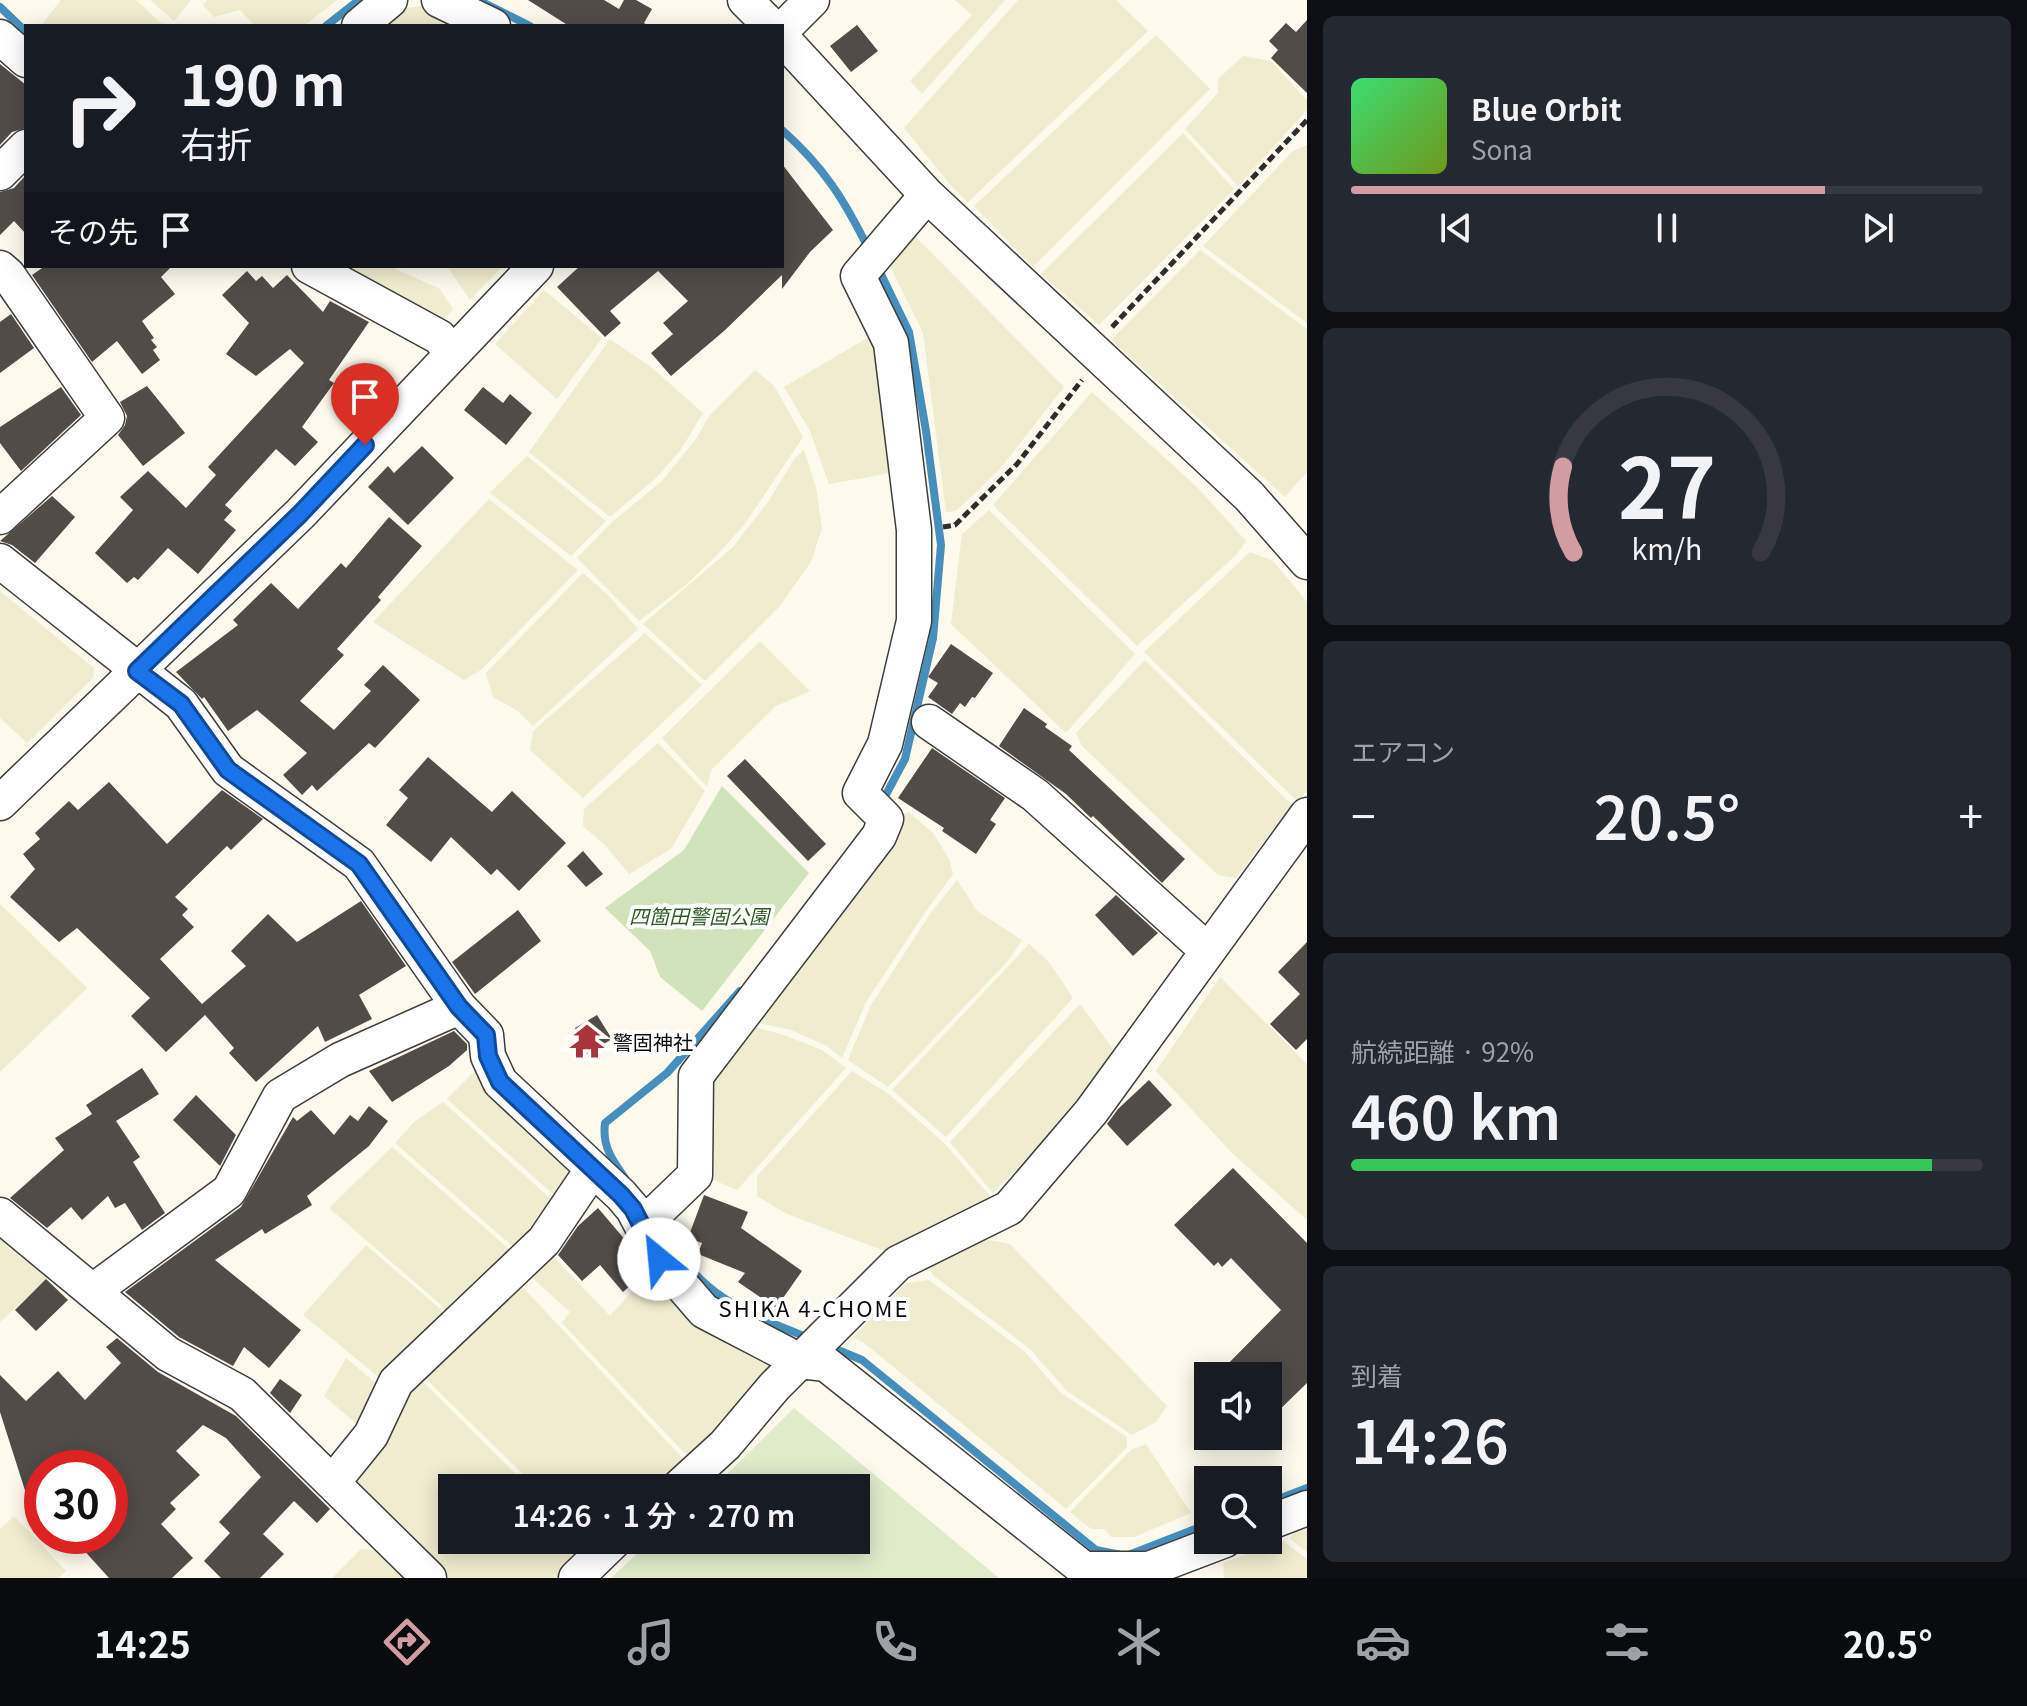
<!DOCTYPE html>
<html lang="ja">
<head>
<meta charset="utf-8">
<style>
  :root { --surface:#171b24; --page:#242831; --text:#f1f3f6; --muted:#9ea1a6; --line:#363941; --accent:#d19da2 }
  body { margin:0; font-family:Georgia,"Noto Sans JP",serif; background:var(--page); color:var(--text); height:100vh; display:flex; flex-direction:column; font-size:30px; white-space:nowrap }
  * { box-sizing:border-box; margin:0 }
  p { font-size:26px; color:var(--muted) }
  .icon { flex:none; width:44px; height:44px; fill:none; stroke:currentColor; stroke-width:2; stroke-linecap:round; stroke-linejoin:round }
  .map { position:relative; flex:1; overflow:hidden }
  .sheet { display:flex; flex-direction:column; gap:16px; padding:16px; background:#0d0f14; width:720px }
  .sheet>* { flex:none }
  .top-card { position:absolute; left:24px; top:24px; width:760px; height:244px; border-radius:0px; box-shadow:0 4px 20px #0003; background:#171b24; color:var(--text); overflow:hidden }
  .fabs { position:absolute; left:1194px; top:1362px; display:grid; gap:16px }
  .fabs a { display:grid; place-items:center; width:88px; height:88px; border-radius:0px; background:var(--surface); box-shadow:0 4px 20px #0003; font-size:40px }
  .speed { position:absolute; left:24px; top:1450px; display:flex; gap:16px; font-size:40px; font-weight:700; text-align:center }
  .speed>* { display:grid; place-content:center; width:104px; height:104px; border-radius:50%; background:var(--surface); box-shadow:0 4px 20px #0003; line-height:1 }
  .speed .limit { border:12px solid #d22; background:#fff; color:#111 }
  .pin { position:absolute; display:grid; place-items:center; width:68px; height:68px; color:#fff; margin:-82px -34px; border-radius:50% 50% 50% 0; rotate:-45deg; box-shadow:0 0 8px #0007 }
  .pin .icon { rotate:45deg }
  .me { position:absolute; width:88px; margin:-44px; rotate:332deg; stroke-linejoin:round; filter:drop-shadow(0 0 6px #0008) }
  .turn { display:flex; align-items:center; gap:28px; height:168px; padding:0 24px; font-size:36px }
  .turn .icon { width:104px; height:104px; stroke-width:2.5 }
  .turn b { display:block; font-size:56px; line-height:68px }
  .then { display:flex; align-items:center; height:76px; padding:0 24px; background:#0003; gap:16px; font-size:30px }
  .big { font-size:60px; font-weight:600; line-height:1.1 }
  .sheet .card { flex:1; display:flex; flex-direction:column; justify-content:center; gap:12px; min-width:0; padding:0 28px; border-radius:12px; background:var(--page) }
  .sheet .dial { align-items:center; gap:0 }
  .dial svg { height:208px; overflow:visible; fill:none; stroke:var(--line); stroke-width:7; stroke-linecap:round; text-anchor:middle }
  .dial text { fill:var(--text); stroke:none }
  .song { display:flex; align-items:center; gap:24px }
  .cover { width:96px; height:96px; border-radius:12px; background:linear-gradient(135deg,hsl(140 70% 55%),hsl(80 70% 35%)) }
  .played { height:8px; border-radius:4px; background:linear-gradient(90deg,var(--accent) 75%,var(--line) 75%) }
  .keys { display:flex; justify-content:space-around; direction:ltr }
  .heat { display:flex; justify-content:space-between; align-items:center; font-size:44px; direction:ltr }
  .charge { height:12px; border-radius:6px; background:linear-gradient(90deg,#34c759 92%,var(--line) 0) }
  .trip { position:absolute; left:438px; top:1474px; width:432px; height:80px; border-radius:0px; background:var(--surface); box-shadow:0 4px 20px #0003; font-weight:600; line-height:80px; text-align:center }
  .tab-bar { display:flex; height:128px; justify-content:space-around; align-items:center; background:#090b0e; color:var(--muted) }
  .tab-bar .icon { width:56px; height:56px }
  .tab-bar .on { color:var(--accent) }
  .tab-bar b { font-size:36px; color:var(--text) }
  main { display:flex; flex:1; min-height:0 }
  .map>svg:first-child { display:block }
  .farmland { fill:#f0eccf }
  .green { fill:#d0e3ba }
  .pitch { fill:#e0ebca }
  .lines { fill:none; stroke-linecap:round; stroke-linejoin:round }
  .stream { stroke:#468fbc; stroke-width:8 }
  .building { fill:#524c49 }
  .minor-casing { stroke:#3e3e3e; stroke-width:37 }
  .path { stroke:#2d2d2d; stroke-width:5; stroke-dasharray:8 4; stroke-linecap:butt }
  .minor { stroke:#fff; stroke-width:34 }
  .route-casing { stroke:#114b97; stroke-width:20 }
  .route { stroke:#1a73e8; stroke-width:14 }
  .labels { text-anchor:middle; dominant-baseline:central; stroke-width:8; stroke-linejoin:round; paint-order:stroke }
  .park-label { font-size:20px; font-style:italic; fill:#305b24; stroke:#fff }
  .poi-label { font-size:20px; fill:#0b0b0b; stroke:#fff; text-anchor:start }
  .neighbourhood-label { font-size:22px; letter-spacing:2px; fill:#0b0b0b; stroke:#fff }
</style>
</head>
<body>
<main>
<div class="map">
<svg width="1307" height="1578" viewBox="0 0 1307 1578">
  <rect width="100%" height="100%" fill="#fdf9ec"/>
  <path class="farmland" d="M61,0H136L164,26H44L42,24Z
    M150,0H191L174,21Z
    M207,0H337L304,26H255L240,10L214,17L203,5Z
    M955,0H1005L922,94L910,81L972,15Z
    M1018,0H1116L1148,31L968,202L953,188L904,128Z
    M421,6L465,26H380L399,9Z
    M1156,35L1210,89L1033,267L974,206Z
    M1243,56L1271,61L1307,100V110L1238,186L1185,129L1218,93V79Z
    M1183,133L1234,189L1099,325L1041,274Z
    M1307,145V323L1203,246L1293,151Z
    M914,235L1064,387L999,470L956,511L946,512L923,333L887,260Z
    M1200,250L1307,329V472L1285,497L1111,340Z
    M327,266H389L440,289L453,309L438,326Z
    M447,266H503L470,300Z
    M544,290L602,338L557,399L495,344Z
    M869,337L878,358L891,473L829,484L810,431L784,387Z
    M610,339L651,367L703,413L680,451L656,478L610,517L529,452Z
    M755,370L774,386L803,437L744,525L718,554L687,584L639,621L577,558L612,522L662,481L696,439L710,415Z
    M1092,392L1196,486L1246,541L1237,554L1137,646L993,505Z
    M804,450L816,488L822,528L811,562L779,607L705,681L643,624L732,548L768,502L795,458Z
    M527,456L606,521L571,556L490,493Z
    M489,499L578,570L481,670L464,680L373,622Z
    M989,510L1135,654L1066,733L951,624L962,534Z
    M1250,552L1273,561L1307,602V791L1297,801L1144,652Z
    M583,573L607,594L638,629L533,726L518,711L493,697L486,673Z
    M0,591L94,668L93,678L27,743L0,718Z
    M645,633L702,685L583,798L530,750L533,731Z
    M760,641L810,691L776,706L711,770L707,787L662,738Z
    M1145,660L1292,805L1236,878L1218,875L1082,746L1076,733Z
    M658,743L705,791L671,849L629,874L606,846L583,826L584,809Z
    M909,812L934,834L949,859L953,874L926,911L866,1002L842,1058L827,1046L791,1030L754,1022L901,815Z
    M957,880L977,911L1022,940L1008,961L888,1087L848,1060L871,1005L930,914Z
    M0,904L87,988L0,1072Z
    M1029,944L1049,962L1073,998L946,1137L892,1090Z
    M1220,977L1307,1064V1220L1232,1153L1156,1071Z
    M1080,1004L1113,1049L1100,1071L1055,1129L993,1193L950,1142Z
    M751,1026L784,1035L822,1050L846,1068L737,1190L704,1176L707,1078Z
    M480,1066L572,1171L556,1197L447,1099Z
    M852,1071L890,1095L945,1144L991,1197L966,1214L890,1253L787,1214L757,1196V1176Z
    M443,1102L561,1208L519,1252L395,1143L414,1122Z
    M392,1147L517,1256L454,1316L329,1208Z
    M0,1239L15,1254L50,1276L0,1322Z
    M983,1239L1010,1244L1167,1406L1156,1422L1132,1435L1066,1390L1030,1349L933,1275L928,1265Z
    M366,1245L453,1320L386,1383L303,1315Z
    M553,1256L610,1316L648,1274L655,1282L662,1281L771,1360V1375L691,1460L562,1323L570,1312L527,1273Z
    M516,1280L688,1464L661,1488H537L422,1375Z
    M929,1280L1025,1352L1061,1393L1127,1437V1447L1066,1509L863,1342L853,1337L906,1283Z
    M346,1358L384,1390L366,1432L324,1396Z
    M420,1379L530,1488H452V1540H582L591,1548L562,1578H443L347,1484L401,1394Z
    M1146,1444L1191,1513L1134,1537H1111L1105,1529H1091L1070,1512L1131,1450Z
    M14,1516L66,1571L59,1578H0V1529Z
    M1307,1522V1552L1290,1539L1297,1526Z
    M1283,1541L1307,1559V1578H1224L1223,1563Z
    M361,1549L381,1551L404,1578H332Z"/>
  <path class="green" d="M722,786L809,873L702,1011L660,977L650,951L605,908L684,850Z"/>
  <path class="pitch" d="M794,1408L999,1578H611L652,1540H856V1488H713Z"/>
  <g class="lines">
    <path class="stream" d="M480,1L530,26
      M0,7L26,32
      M326,26L359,0
      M782,130C824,167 845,201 869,250
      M877,266L909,332L926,431L941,545L933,638L905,759L882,802
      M625,1178C612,1160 602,1146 605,1123L667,1073L740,991
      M663,1231C702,1297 742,1311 809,1338
      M826,1345L862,1360L1096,1550L1126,1556L1208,1524
      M1268,1503L1307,1488"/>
  </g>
  <path class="building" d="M528,0H604L619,9L624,0H636L652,9L644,23L649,26H569Z
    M1307,20V93L1271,58L1278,50L1269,41L1286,23L1296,32Z
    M857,25L878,51L851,72L830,46Z
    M0,64L26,85V128L12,132L0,145Z
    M782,164L833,230L810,252L782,289V275L724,331L671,376L651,353L673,334L663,323L688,301L658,271L610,311L621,323L605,337L557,287L580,266H782Z
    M26,175V234L14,221L0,235V192L14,188Z
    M45,266H172L161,277L175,294L142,321L154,338L151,340L157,347L153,350L160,360L142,374L117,341L92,362L32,275Z
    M247,271L256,281L262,276L273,288L287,275L323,312L330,301L369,322L329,380L334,383L302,427L318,442L295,466L276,449L225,505L232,511L224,520L236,530L198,574L168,548L138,580L134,577L127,583L95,553L133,510L120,497L148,471L186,508L216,475L208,467L304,363L290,349L256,376L226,354L249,323L222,295Z
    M11,314L34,348L0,373V322Z
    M147,386L185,433L143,466L118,435L125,425L127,416L120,402Z
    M61,387L81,415L21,471L0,443V427Z
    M483,387L503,403L510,394L532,413L506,445L464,410Z
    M422,446L454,478L408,525L368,487L388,466L394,473Z
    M52,496L75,517L35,563L12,545L0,541Z
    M389,517L422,546L378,597L381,600L337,649L344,655L300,701L334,730L371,691L364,685L383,665L420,700L375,748L369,743L317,791L312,785L302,795L283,775L307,753L257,710L228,731L204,697L202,699L176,672L238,625L233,620L271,583L298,609L341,563L346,568Z
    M951,644L993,673L975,698L972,697L965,707L960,703L952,714L928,697L938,683L928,677Z
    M1024,708L1047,724L1045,727L1072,746L1069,750L1185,859L1162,883L1093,816L1091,818L1066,794L999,746Z
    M932,748L1005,798L990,820L996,824L976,854L942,831L944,828L898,798Z
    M428,757L492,812L512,791L566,843L519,891L497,869L491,875L451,837L431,862L386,825L408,798L399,790Z
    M745,759L826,844L808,861L727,776Z
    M109,782L167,844L222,790L263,819L231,850L227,846L175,897L188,909L182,915L194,927L160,959L202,1004L246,966L231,951L268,914L297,942L361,901L406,966L359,995L372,1019L325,1042L318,1026L256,1082L229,1053L234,1048L205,1015L166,1052L131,1016L150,998L77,928L59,942L10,897L35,869L23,854L40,839L35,833L69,801L78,810Z
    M583,851L603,874L586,887L567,866Z
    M1116,895L1158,933L1133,956L1095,915Z
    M518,910L541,941L475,994L452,962Z
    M1307,942V1039L1296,1050L1270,1024L1300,994L1278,972Z
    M597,1015L612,1039L587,1054L576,1034L578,1033L575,1028Z
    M454,1031L467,1044V1050L449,1066L392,1102L369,1071Z
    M142,1068L159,1094L116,1121L140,1157L133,1162L165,1213L142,1230L125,1203L115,1208L108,1196L82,1220L71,1207L47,1228L10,1198L64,1150L55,1138L92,1114L86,1105Z
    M1149,1080L1172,1105L1127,1146L1107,1124L1118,1109Z
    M196,1095L236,1135L220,1166L173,1120Z
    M369,1106L388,1121L369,1146L307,1196L312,1205L265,1234L262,1229L215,1260L301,1330L269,1368L244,1347L233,1366L179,1337L125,1292L241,1207L293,1117L297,1121L311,1110L334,1135L350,1115L358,1121Z
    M1233,1168L1307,1243V1383L1268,1421V1376H1216L1281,1310L1231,1258L1222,1267L1218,1262L1214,1266L1174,1225Z
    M704,1195L748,1212L741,1228L802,1271L776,1308L738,1282L745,1273L698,1254L702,1243L688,1238Z
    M598,1208L627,1242L644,1273L623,1292L600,1265L582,1281L558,1255L578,1226Z
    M46,1279L68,1300L36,1331L15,1310Z
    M117,1338L158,1372L236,1416L330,1509L317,1523L294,1501L263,1534L284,1554L260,1578H221L204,1561L230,1533L219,1522L261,1477L226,1438L203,1425L176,1451L200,1475L170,1503L176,1509L161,1524L193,1558L172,1578H109L71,1536H110V1468H42V1527L37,1528L0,1412V1375L26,1401L58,1371L85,1400L121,1363L106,1347Z
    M280,1379L302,1395L290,1413L270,1393Z"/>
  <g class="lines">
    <g class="minor-casing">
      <path id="minor" d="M439,0L493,26
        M745,0L771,26
        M359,26L390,0
        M782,30L812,0
        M0,37L26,60
        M782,38L927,195L1249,496L1307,562
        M0,173L26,147
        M309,266L439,337L452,353
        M0,268L8,275L107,418L0,517
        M0,561L181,704L228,770L359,864L459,1007L486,1035L488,1056L500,1082L621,1195L633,1209L659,1259L704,1311L800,1361L826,1364L1084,1569H1149L1225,1540
        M929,722L1035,795L1208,951
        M0,803L300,514L536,266
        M0,1215L168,1354L242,1394L429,1578
        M642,1226L695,1175L696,1076L879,836L886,819L860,793L885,744L914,621V530L891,343L858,276L927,195
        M93,1291L229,1191L280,1096L340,1060L459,1007
        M333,1482L371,1435L396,1382L544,1241L592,1170
        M678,1488L725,1445L774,1387L898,1263L1009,1208L1091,1112L1307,815
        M1268,1523L1307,1508
        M576,1578L615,1540"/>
    </g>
    <path class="path" d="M1112,327L1307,120
      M943,527L955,525L1017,464L1082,380"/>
    <use href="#minor" class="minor"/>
  </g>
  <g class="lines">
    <g class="route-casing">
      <path id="route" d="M365,445L300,514L137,671L181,704L228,770L359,864L459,1007L486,1035L488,1056L500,1082L621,1195L633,1209L659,1259"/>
    </g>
    <use href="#route" class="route"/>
  </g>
  <defs>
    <g id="temple-bare" transform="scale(2.76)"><path d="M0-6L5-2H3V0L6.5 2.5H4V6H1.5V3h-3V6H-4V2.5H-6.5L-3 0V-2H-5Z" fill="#aa343c" stroke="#fff" stroke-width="2.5" paint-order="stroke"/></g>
  </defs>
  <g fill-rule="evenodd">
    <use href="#temple-bare" x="587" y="1041"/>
  </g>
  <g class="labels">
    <g class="park-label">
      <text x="699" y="915">四箇田警固公園</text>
    </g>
    <g class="poi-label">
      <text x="613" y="1041">警固神社</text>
    </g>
    <g class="neighbourhood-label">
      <text x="814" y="1307">SHIKA 4-CHOME</text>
    </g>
  </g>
</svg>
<div class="fabs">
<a><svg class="icon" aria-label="sound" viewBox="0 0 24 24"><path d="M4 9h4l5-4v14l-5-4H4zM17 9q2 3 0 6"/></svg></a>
<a><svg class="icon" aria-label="search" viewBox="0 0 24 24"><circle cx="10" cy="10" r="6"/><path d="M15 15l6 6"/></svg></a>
</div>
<div class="speed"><div class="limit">30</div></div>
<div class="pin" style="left:365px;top:445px;background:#d93025"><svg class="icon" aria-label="arrive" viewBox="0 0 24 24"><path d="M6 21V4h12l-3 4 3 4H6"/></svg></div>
<svg class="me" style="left:659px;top:1259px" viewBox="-20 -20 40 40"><circle r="19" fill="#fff"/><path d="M0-13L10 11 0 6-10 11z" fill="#1a73e8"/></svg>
<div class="trip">14:26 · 1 分 · 270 m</div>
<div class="top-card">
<div class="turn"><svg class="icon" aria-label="right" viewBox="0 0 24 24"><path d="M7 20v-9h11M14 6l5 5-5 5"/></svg><div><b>190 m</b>右折</div></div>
<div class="then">その先<svg class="icon" aria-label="arrive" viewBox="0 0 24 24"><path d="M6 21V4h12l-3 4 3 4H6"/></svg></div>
</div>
</div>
<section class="sheet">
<div class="card">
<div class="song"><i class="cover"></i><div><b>Blue Orbit</b><p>Sona</p></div></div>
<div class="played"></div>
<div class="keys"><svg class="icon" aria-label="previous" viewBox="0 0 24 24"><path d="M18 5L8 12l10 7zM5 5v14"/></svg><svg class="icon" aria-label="pause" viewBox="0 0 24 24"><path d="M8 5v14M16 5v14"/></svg><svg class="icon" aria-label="next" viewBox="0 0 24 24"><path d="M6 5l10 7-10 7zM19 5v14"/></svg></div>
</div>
<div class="card dial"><svg viewBox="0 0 100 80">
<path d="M14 69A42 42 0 1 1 86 69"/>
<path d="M14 69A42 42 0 0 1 10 36" stroke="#d19da2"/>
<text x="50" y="56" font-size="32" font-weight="700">27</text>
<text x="50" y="72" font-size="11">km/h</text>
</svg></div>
<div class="card"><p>エアコン</p>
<div class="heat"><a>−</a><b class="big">20.5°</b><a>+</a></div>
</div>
<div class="card"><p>航続距離 · 92%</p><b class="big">460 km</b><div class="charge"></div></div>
<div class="card"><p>到着</p><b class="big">14:26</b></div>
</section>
</main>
<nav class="tab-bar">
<b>14:25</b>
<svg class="icon on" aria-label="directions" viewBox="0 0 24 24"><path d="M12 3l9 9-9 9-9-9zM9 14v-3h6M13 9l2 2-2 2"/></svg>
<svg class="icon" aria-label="music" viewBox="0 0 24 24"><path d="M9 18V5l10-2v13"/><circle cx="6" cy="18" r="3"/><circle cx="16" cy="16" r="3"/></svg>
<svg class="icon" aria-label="phone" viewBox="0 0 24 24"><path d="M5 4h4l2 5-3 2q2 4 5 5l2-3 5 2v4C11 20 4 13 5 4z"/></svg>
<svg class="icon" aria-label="climate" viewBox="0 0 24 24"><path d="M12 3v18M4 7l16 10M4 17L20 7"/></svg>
<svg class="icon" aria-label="car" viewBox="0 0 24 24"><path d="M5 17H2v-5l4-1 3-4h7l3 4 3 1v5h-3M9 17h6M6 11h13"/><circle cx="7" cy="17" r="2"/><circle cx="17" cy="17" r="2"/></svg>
<svg class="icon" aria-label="filters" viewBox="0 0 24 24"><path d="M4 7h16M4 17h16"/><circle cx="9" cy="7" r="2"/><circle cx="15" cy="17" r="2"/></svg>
<b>20.5°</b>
</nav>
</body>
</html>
